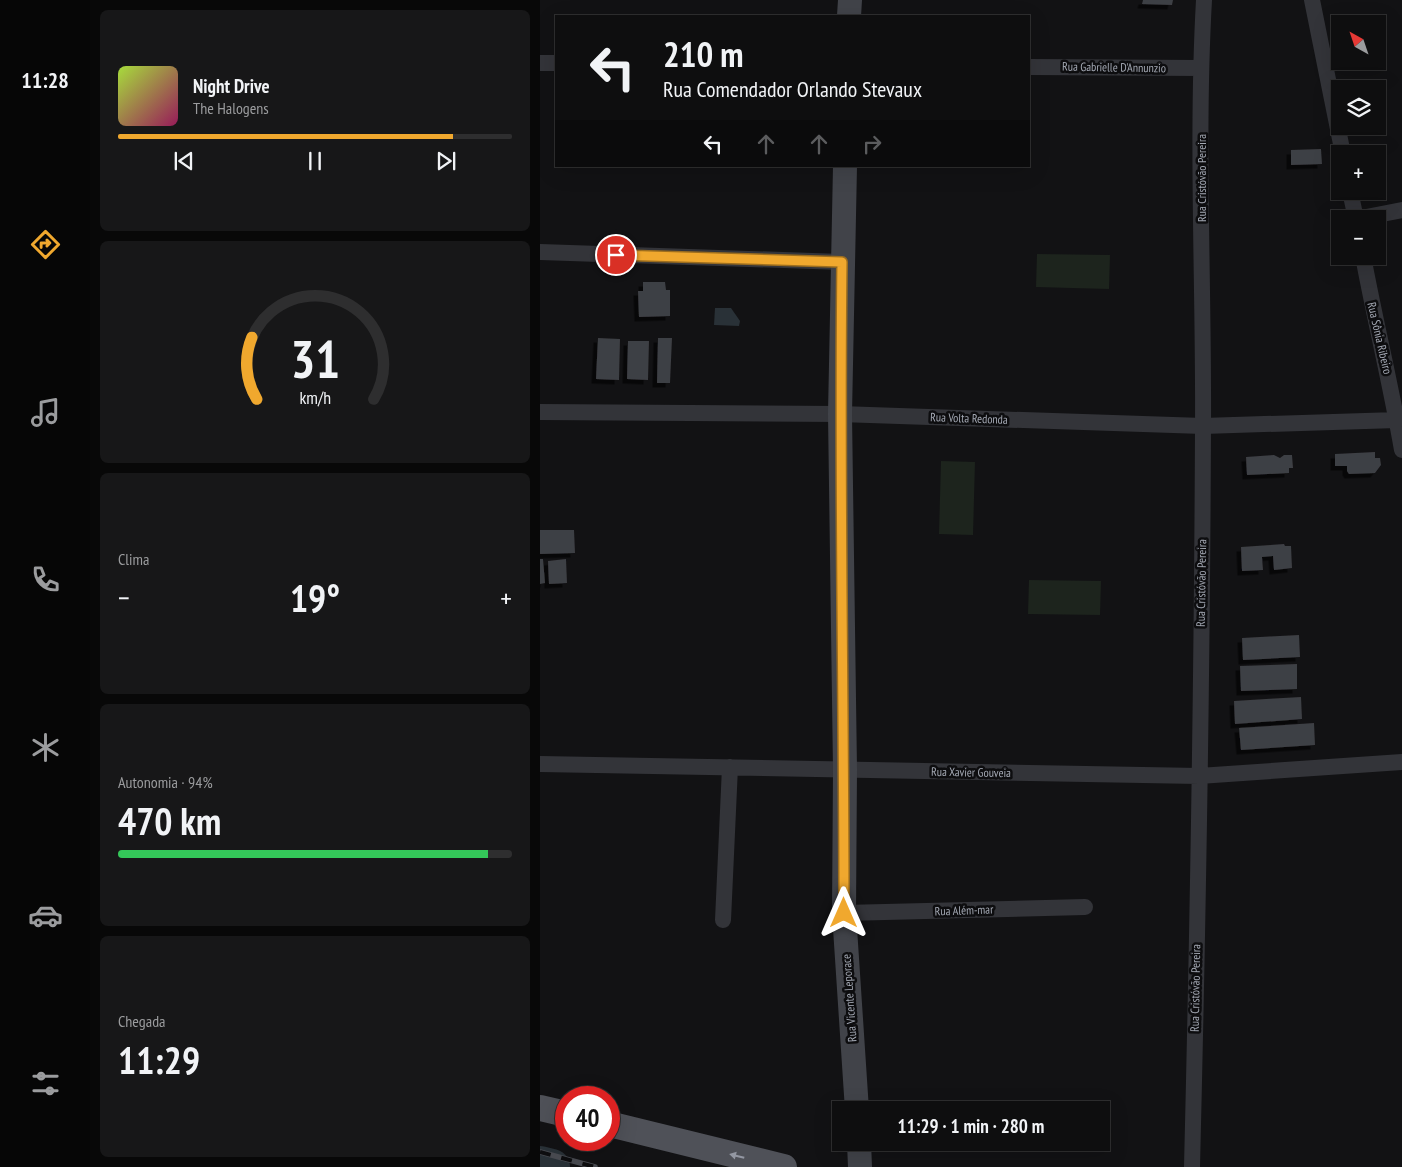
<!DOCTYPE html>
<html lang="pt">
<head>
<meta charset="utf-8">
<style>
  :root { --surface:#0e0e0f; --page:#171718; --text:#f1f3f6; --muted:#9b9c9e; --line:#2e2e2f; --accent:#f0a82e }
  body { margin:0; font-family:"PT Sans Narrow",sans-serif; background:var(--page); color:var(--text); height:100vh; display:flex; flex-direction:column; font-size:19px; white-space:nowrap }
  * { box-sizing:border-box; margin:0 }
  p { font-size:16px; color:var(--muted) }
  .icon { flex:none; width:28px; height:28px; fill:none; stroke:currentColor; stroke-width:2; stroke-linecap:round; stroke-linejoin:round }
  .map { position:relative; flex:1; overflow:hidden }
  .sheet { display:flex; flex-direction:column; gap:10px; padding:10px; background:#080808; width:450px }
  .sheet>* { flex:none }
  .hud { position:absolute; left:15px; top:15px; width:475px; height:152px; border-radius:0px; box-shadow:0 5px 20px #0002,0 0 0 1px var(--line); background:#0e0e0f; color:var(--text); overflow:hidden }
  .needle { width:32px; rotate:320deg }
  .fabs { position:absolute; left:791px; top:15px; display:grid; gap:10px }
  .fabs a { display:grid; place-items:center; width:55px; height:55px; border-radius:0px; background:var(--surface); box-shadow:0 5px 20px #0002,0 0 0 1px var(--line); font-size:25px }
  .speed { position:absolute; left:15px; top:1086px; display:flex; gap:10px; font-size:25px; font-weight:700; text-align:center }
  .speed>* { display:grid; place-content:center; width:65px; height:65px; border-radius:50%; background:var(--surface); box-shadow:0 5px 20px #0002,0 0 0 1px var(--line); line-height:1 }
  .speed .limit { border:8px solid #d22; background:#fff; color:#111 }
  .pin { position:absolute; display:grid; place-items:center; width:42px; height:42px; color:#fff; margin:-21px; border:2px solid #fff; border-radius:50%; box-shadow:0 1px 5px #0007 }
  .me { position:absolute; width:55px; margin:-28px; rotate:0deg; stroke-linejoin:round; filter:drop-shadow(0 0 4px #0008) }
  .turn { display:flex; align-items:center; gap:18px; height:105px; padding:0 25px; font-size:22px }
  .turn .icon { width:65px; height:65px; stroke-width:2.5 }
  .turn b { display:block; font-size:35px; line-height:42px }
  .lanes { display:flex; align-items:center; height:48px; padding:0 25px; background:#0003; justify-content:center; gap:25px; direction:ltr }
  .lanes .off { opacity:.35 }
  .big { font-size:38px; font-weight:700; line-height:1.1 }
  .sheet .card { flex:1; display:flex; flex-direction:column; justify-content:center; gap:8px; min-width:0; padding:0 18px; border-radius:8px; background:var(--page) }
  .sheet .dial { align-items:center; gap:0 }
  .dial svg { height:130px; overflow:visible; fill:none; stroke:var(--line); stroke-width:7; stroke-linecap:round; text-anchor:middle }
  .dial text { fill:var(--text); stroke:none }
  .song { display:flex; align-items:center; gap:15px }
  .cover { width:60px; height:60px; border-radius:8px; background:linear-gradient(135deg,hsl(80 70% 55%),hsl(330 70% 35%)) }
  .played { height:5px; border-radius:2px; background:linear-gradient(90deg,var(--accent) 85%,var(--line) 85%) }
  .keys { display:flex; justify-content:space-around; direction:ltr }
  .heat { display:flex; justify-content:space-between; align-items:center; font-size:28px; direction:ltr }
  .charge { height:8px; border-radius:4px; background:linear-gradient(90deg,#34c759 94%,var(--line) 0) }
  .trip { position:absolute; left:292px; top:1101px; width:278px; height:50px; border-radius:0px; background:var(--surface); box-shadow:0 5px 20px #0002,0 0 0 1px var(--line); font-weight:700; line-height:50px; text-align:center }
  main { display:flex; flex:1; min-height:0 }
  .tabs { display:flex; flex-direction:column; width:90px; justify-content:space-around; align-items:center; background:#060606; color:var(--muted) }
  .tabs .icon { width:35px; height:35px }
  .tabs .active { color:var(--accent) }
  .tabs b { font-size:22px; color:var(--text) }
  .map>svg:first-child { display:block }
  .green { fill:#1d241d }
  .water { fill:#293137 }
  .lines { fill:none; stroke-linecap:round; stroke-linejoin:round }
  .river { stroke:#293137; stroke-width:36 }
  .building { fill:#3e3f44; filter:url(#shadow) }
  .street { stroke:#333439; stroke-width:16 }
  .secondary { stroke:#414349; stroke-width:24 }
  .primary { stroke:#4f5158; stroke-width:26 }
  .rail-casing { stroke:#484a50; stroke-width:5.5 }
  .rail { stroke:#0d0d0f; stroke-width:4; stroke-dasharray:11; stroke-linecap:butt }
  .oneway { fill:#9397a2 }
  .route-casing { stroke:#9c6d1e; stroke-width:12 }
  .route { stroke:#f0a82e; stroke-width:9 }
  .labels { text-anchor:middle; dominant-baseline:central; stroke-width:5; stroke-linejoin:round; paint-order:stroke }
  .street-label { font-size:12px; fill:#a4a9b4; stroke:#0d0d0f }
</style>
</head>
<body>
<main>
<nav class="tabs">
<b>11:28</b>
<svg class="icon active" aria-label="directions" viewBox="0 0 24 24"><path d="M12 3l9 9-9 9-9-9zM9 14v-3h6M13 9l2 2-2 2"/></svg>
<svg class="icon" aria-label="music" viewBox="0 0 24 24"><path d="M9 18V5l10-2v13"/><circle cx="6" cy="18" r="3"/><circle cx="16" cy="16" r="3"/></svg>
<svg class="icon" aria-label="phone" viewBox="0 0 24 24"><path d="M5 4h4l2 5-3 2q2 4 5 5l2-3 5 2v4C11 20 4 13 5 4z"/></svg>
<svg class="icon" aria-label="climate" viewBox="0 0 24 24"><path d="M12 3v18M4 7l16 10M4 17L20 7"/></svg>
<svg class="icon" aria-label="car" viewBox="0 0 24 24"><path d="M5 17H2v-5l4-1 3-4h7l3 4 3 1v5h-3M9 17h6M6 11h13"/><circle cx="7" cy="17" r="2"/><circle cx="17" cy="17" r="2"/></svg>
<svg class="icon" aria-label="filters" viewBox="0 0 24 24"><path d="M4 7h16M4 17h16"/><circle cx="9" cy="7" r="2"/><circle cx="15" cy="17" r="2"/></svg>
</nav>
<section class="sheet">
<div class="card">
<div class="song"><i class="cover"></i><div><b>Night Drive</b><p>The Halogens</p></div></div>
<div class="played"></div>
<div class="keys"><svg class="icon" aria-label="previous" viewBox="0 0 24 24"><path d="M18 5L8 12l10 7zM5 5v14"/></svg><svg class="icon" aria-label="pause" viewBox="0 0 24 24"><path d="M8 5v14M16 5v14"/></svg><svg class="icon" aria-label="next" viewBox="0 0 24 24"><path d="M6 5l10 7-10 7zM19 5v14"/></svg></div>
</div>
<div class="card dial"><svg viewBox="0 0 100 80">
<path d="M14 69A42 42 0 1 1 86 69"/>
<path d="M14 69A42 42 0 0 1 11 31" stroke="#f0a82e"/>
<text x="50" y="56" font-size="32" font-weight="700">31</text>
<text x="50" y="72" font-size="11">km/h</text>
</svg></div>
<div class="card"><p>Clima</p>
<div class="heat"><a>−</a><b class="big">19°</b><a>+</a></div>
</div>
<div class="card"><p>Autonomia · 94%</p><b class="big">470 km</b><div class="charge"></div></div>
<div class="card"><p>Chegada</p><b class="big">11:29</b></div>
</section>
<div class="map">
<svg width="862" height="1167" viewBox="0 0 862 1167">
  <defs>
    <filter id="shadow"><feDropShadow dx="-4.5" dy="4.5" stdDeviation="0" flood-color="#0009"/></filter>
  </defs>
  <rect width="100%" height="100%" fill="#121214"/>
  <path class="green" d="M497,254L570,255L569,289L496,287Z
    M401,461L435,462L433,535L399,534Z
    M489,580L561,581L560,615L488,614Z"/>
  <path class="water" d="M175,308H191L200,321L199,326L174,325Z"/>
  <g class="lines">
    <path class="river" d="M0,1164L12,1167"/>
  </g>
  <path class="building" d="M603,0H633L632,5L602,4Z
    M781,149L782,164L751,165V150Z
    M103,282H125L126,290H130V316L99,317L98,291H103Z
    M58,338L80,339L79,380L56,379Z
    M118,338H132L130,383H117Z
    M88,341H109L108,380L87,379Z
    M835,452V458H840L841,465L835,473L809,474L807,471V466H795V454Z
    M734,455L740,458L744,455H752L753,468H749V473L707,475L706,457Z
    M0,530H34L35,553L0,554Z
    M744,544L745,546H751L752,568L734,570L733,556L722,557L723,570L702,571L701,547Z
    M0,559H3L5,583L0,584Z
    M26,559L27,583L9,584L8,561Z
    M759,635L760,657L703,660L702,638Z
    M757,664V689L701,691L700,666Z
    M761,697L762,719L695,724L694,701Z
    M774,723L775,745L701,750L699,728Z"/>
  <g class="lines">
    <path class="street" d="M772,0L803,154
      M0,63H16
      M489,67L660,68
      M810,191L816,219
      M816,219L862,210
      M0,252L302,262
      M823,256C835,321 851,385 862,450
      M0,412L300,414L663,426L857,420
      M0,764L659,776L862,762
      M304,913L545,907
      M183,920L190,767
      M652,1167C658,921 662,674 663,428C664,285 656,142 664,0"/>
    <path class="secondary" d="M309,16L310,0
      M305,166L300,414L305,770L304,913L317,1110
      M319,1142L320,1167"/>
    <path class="primary" d="M0,1108L26,1114
      M69,1124L244,1167"/>
    <g class="rail-casing">
      <path id="rail" d="M0,1152L55,1167"/>
    </g>
    <use href="#rail" class="rail"/>
  </g>
  <defs><path id="oneway-solid" d="M-6-.8H1V-3.2L6.5 0L1 3.2V.8H-6Z" transform="scale(1.25)"/></defs>
  <use class="oneway" href="#oneway-solid" transform="translate(197 1156) rotate(-166)"/>
  <g class="lines">
    <g class="route-casing">
      <path id="route" d="M76,255L302,262C299,479 304,696 304,913"/>
    </g>
    <use href="#route" class="route"/>
  </g>
  <g class="labels">
    <g class="street-label">
      <text transform="translate(574 67) rotate(1)">Rua Gabrielle D'Annunzio</text>
      <text transform="translate(661 178) rotate(-90)">Rua Cristóvão Pereira</text>
      <text transform="translate(840 338) rotate(77)">Rua Sônia Ribeiro</text>
      <text transform="translate(429 418) rotate(2)">Rua Volta Redonda</text>
      <text transform="translate(661 583) rotate(-89)">Rua Cristóvão Pereira</text>
      <text transform="translate(431 772) rotate(1)">Rua Xavier Gouveia</text>
      <text transform="translate(424 910) rotate(-2)">Rua Além-mar</text>
      <text transform="translate(655 988) rotate(-89)">Rua Cristóvão Pereira</text>
      <text transform="translate(309 998) rotate(-94)">Rua Vicente Leporace</text>
    </g>
  </g>
</svg>
<div class="fabs">
<a><svg class="needle" viewBox="-14 -14 28 28"><path d="M0-13l5 13h-10z" fill="#e53935"/><path d="M0 13l5-13h-10z" fill="#9b9c9e"/></svg></a>
<a><svg class="icon" aria-label="layers" viewBox="0 0 24 24"><path d="M12 4l9 5-9 5-9-5zM3 14l9 5 9-5"/></svg></a>
<a>+</a>
<a>−</a>
</div>
<div class="speed"><div class="limit">40</div></div>
<div class="pin" style="left:76px;top:255px;background:#d93025"><svg class="icon" aria-label="arrive" viewBox="0 0 24 24"><path d="M6 21V4h12l-3 4 3 4H6"/></svg></div>
<svg class="me" style="left:304px;top:913px" viewBox="-20 -20 40 40"><path d="M0-17L14 15 0 8-14 15z" fill="#f0a82e" stroke="#fff" stroke-width="4"/></svg>
<div class="trip">11:29 · 1 min · 280 m</div>
<div class="hud">
<div class="turn"><svg class="icon" aria-label="left" viewBox="0 0 24 24"><path d="M17 20v-9H6M10 6l-5 5 5 5"/></svg><div><b>210 m</b>Rua Comendador Orlando Stevaux</div></div>
<div class="lanes"><svg class="icon" aria-label="left" viewBox="0 0 24 24"><path d="M17 20v-9H6M10 6l-5 5 5 5"/></svg><svg class="icon off" aria-label="ahead" viewBox="0 0 24 24"><path d="M12 20V5M6 11l6-6 6 6"/></svg><svg class="icon off" aria-label="ahead" viewBox="0 0 24 24"><path d="M12 20V5M6 11l6-6 6 6"/></svg><svg class="icon off" aria-label="right" viewBox="0 0 24 24"><path d="M7 20v-9h11M14 6l5 5-5 5"/></svg></div>
</div>
</div>
</main>
</body>
</html>
